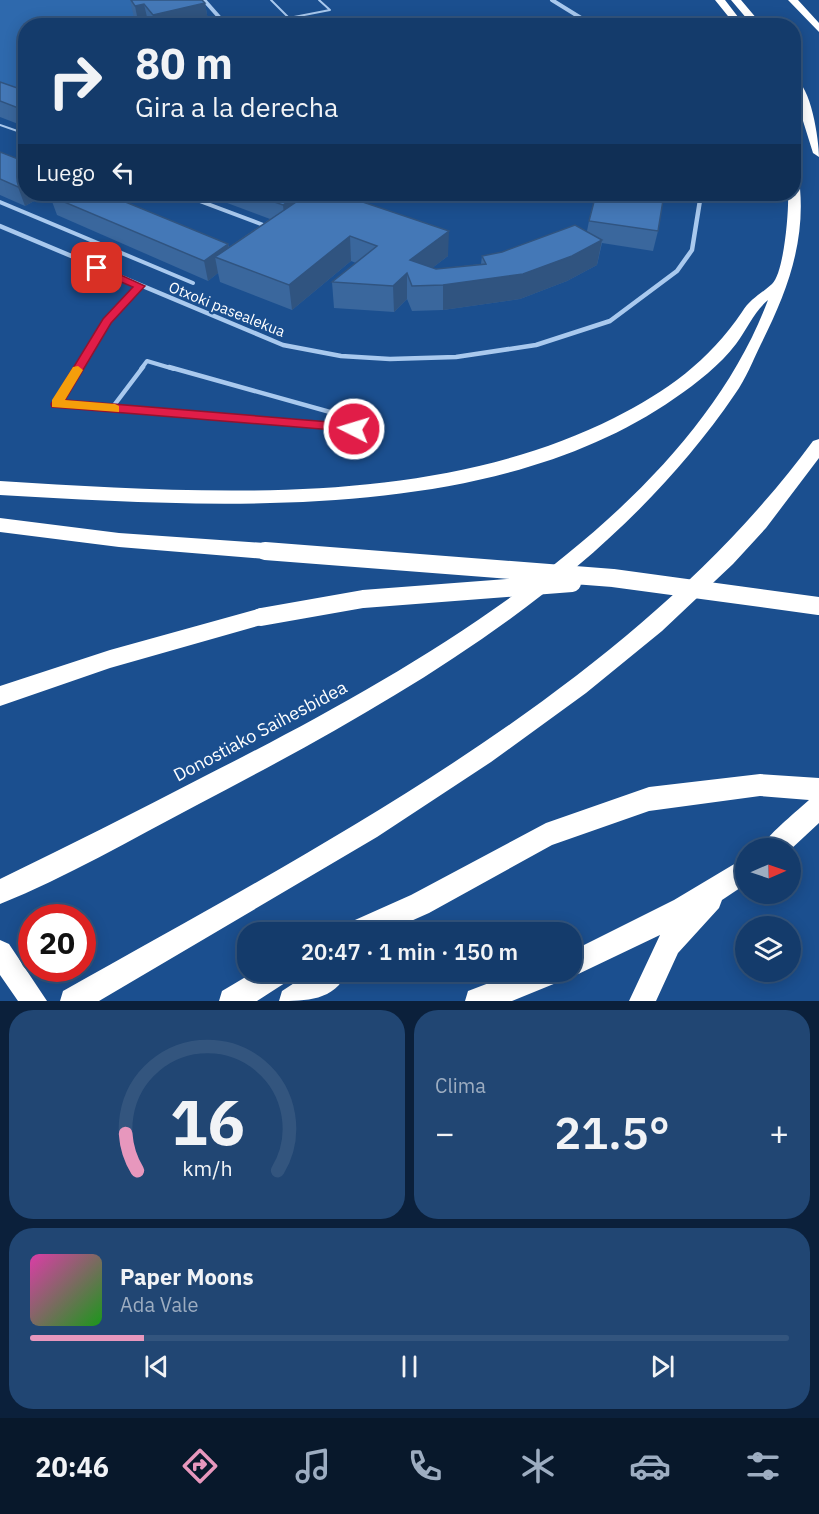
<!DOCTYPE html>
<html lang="es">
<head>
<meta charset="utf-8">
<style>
  :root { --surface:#143b6b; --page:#214673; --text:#f1f3f6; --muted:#9dadc1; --line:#33557e; --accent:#e797bd }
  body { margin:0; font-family:"IBM Plex Sans",sans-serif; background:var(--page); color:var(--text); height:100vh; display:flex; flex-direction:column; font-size:22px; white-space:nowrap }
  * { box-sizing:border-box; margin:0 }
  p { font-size:20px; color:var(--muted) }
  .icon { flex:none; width:33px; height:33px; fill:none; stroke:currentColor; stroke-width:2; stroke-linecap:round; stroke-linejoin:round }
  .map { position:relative; height:1001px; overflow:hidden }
  .panel { display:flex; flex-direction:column; gap:9px; padding:9px; background:#0b203b; flex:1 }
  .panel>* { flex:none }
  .guide { position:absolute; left:18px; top:18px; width:783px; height:183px; border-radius:24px; box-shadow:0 3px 15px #0003,0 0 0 2px var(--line); background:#143b6b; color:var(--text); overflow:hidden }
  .needle { width:39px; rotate:88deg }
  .fabs { position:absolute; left:735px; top:838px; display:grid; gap:12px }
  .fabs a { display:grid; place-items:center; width:66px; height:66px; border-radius:50%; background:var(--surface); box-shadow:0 3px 15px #0003,0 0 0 2px var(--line); font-size:30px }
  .speed { position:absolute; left:18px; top:904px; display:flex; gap:12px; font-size:30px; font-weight:700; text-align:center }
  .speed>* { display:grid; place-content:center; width:78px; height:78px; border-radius:50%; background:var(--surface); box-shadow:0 3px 15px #0003,0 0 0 2px var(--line); line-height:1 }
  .speed .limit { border:9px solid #d22; background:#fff; color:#111 }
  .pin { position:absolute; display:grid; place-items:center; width:51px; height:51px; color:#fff; margin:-26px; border-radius:12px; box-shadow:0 3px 9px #0006 }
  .me { position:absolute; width:66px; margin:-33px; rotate:275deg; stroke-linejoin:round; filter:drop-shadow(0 0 4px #0008) }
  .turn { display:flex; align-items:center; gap:21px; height:126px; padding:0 18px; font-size:27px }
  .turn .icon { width:78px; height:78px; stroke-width:2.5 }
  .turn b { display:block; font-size:42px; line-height:51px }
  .then { display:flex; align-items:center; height:57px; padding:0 18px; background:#0003; gap:12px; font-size:22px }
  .big { font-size:45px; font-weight:600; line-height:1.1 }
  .panel .widget { flex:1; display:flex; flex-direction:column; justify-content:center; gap:9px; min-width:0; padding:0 21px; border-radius:24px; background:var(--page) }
  .panel .dial { align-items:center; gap:0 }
  .dial svg { height:156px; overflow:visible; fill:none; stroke:var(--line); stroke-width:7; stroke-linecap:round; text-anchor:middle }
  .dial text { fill:var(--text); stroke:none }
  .song { display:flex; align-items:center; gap:18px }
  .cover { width:72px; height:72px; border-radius:9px; background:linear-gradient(135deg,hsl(320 70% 55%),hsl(120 70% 35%)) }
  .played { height:6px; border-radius:3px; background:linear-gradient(90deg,var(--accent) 15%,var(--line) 15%) }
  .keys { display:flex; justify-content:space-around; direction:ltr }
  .heat { display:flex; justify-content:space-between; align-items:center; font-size:33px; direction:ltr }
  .panel .tiles { flex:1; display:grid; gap:9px; grid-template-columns:1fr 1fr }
  .widget:last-child { grid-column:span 2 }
  .trip { position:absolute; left:237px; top:922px; width:345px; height:60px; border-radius:24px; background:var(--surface); box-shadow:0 3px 15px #0003,0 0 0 2px var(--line); font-weight:600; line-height:60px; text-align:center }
  .tab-bar { display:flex; height:96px; justify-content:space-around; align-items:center; background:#08182b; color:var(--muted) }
  .tab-bar .icon { width:42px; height:42px }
  .tab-bar .selected { color:var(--accent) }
  .tab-bar b { font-size:27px; color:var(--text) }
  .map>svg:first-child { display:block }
  .green { fill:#2e69ad }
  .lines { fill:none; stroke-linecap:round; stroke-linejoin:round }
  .service-far2 { stroke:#a9c9ee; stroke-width:2 }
  .service-far1 { stroke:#a9c9ee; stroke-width:4 }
  .service { stroke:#a9c9ee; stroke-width:4.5 }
  .minor-far1 { stroke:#a9c9ee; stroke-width:4 }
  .minor { stroke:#a9c9ee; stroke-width:4.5 }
  .motorway { fill:#fff; fill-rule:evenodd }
  .motorway-bridge { stroke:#fff; stroke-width:18 }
  .wall { fill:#3a679d }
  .shaded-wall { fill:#305480 }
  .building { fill:#4478b7; stroke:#305480; stroke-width:1.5 }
  .route { fill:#e11d48; stroke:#92132f; stroke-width:1.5 }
  .slow { fill:#f59e0b }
  .labels { text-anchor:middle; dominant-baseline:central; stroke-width:4.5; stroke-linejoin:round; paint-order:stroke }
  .street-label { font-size:15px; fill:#fff; stroke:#1b4f8f }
  .near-street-label { font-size:18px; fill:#fff; stroke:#1b4f8f }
</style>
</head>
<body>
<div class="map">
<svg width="819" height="1001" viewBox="0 0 819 1001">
  <rect width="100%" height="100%" fill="#1b4f8f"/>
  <path class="green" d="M0,0H149L158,10L133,25L26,26L25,95L0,106Z"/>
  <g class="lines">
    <path class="service-far2" d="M271,0L288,17
      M247,26L330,10L319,0
      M0,125L26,134"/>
    <path class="service-far1" d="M181,194L266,226
      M341,197L356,194
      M0,202L193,283
      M78,369L107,321L140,286
      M141,369L147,361L174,369"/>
    <path class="service" d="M79,367L57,404L354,429L355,419L169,367
      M112,408L143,367"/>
    <path class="minor-far1" d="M204,0L227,26
      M552,0L594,26"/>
    <path class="minor" d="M0,226L283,345L341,356L390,359L456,357L536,345L610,321L677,271L692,250L701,194"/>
    <path class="motorway" d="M715,0H725L745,26H736Z
      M731,0H741L763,26H753Z
      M788,0H798L819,23V32Z
      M794,78C811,85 819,140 819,157L813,153L794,92Z
      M794,184L800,188C805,245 786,294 761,344C753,360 746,379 735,394C605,585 397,700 197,805C132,839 67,877 0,904V879C68,846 136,812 203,777C403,676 685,521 768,300C754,312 747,329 736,344C720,365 697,383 675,398C492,526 212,507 0,495V481C200,493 430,510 614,418C666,392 709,361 742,312C750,299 761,294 772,284C784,273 789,211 788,194H794Z
      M819,439V458L766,528L733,564L662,631L586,693L491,762L377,837L99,1001H60L63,991C325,843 632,687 813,441Z
      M0,518L119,533L265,543L272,546L274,551L272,556L265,559L119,547L0,532Z
      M261,608L268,611L271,617L268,623L110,668L0,706V686L110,650Z
      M760,774L819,778V823L790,850L760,849C765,837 797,811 809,800L760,796L649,811L552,845L429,913L384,933H342L346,924L411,895L546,823L649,787Z
      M746,857V884L722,900L719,908L678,953L656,1001H629L660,935L572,977L564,974L561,981L512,1001H465L468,991L518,972H572V951L674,900Z
      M0,940L9,944L47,1001H18L0,975Z
      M254,972H292L288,981L257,1001H219L222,991Z
      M311,972H347C335,1001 305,1001 279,1001L282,991Z"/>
    <path class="motorway-bridge" d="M265,551L613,578L819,606
      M261,617L363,599L572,583"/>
  </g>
  <path class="wall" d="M130,0L205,3L209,26H136Z
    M0,82L26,91V127L0,117Z
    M0,152L26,194H47L25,206L0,195Z
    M203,194H304V196L448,256L432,268L436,269L481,264L482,256L502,252L587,231L589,221L658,231L653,251L602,243L597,265L567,281L520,299L443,310L412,311L407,299L394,312L334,308L332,282L356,263L351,261L292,310L220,282L218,273L208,281L57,215L50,196L228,244L229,247L270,219Z"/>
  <path class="shaded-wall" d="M205,3L209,26H155L153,15Z
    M144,4L149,26H139L135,6Z
    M26,182V194H47L25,206L18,187Z
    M299,194H304L305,210L285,225L283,205Z
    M449,231L448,256L411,284L410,260Z
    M350,236L351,261L292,310L289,285Z
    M602,240L597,265L567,281L520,299L443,310V285Z
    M228,244L232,263L215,257L218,273L208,281L204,261Z
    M407,273V299L394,312L393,286Z"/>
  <path class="building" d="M131,0H202L205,3L153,15L144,4L135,6Z
    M0,82L26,91V111L0,101Z
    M0,152L26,162V182L18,187L0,179Z
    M54,194H106L228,244L204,261L50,196Z
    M251,194H299L283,205Z
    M308,194H339L449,231L410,260L436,269L486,264L482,256L502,252L575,225L602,240L572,256L523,274L443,285L412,286L407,273L393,286L332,282L377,246L350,236L289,285L215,257Z
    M596,194H664L658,231L589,221Z"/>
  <path class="route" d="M93,266H101L145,286L111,323L65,400L354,424L360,429L358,432L52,407L51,404L103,319L133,287L93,270Z"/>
  <path class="slow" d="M78,366L83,370L65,400L115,404L119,406V412L52,407V400L73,367Z"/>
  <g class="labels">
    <g class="street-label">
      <text transform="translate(227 309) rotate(22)">Otxoki pasealekua</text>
    </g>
    <g class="near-street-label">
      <text transform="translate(260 731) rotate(-28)">Donostiako Saihesbidea</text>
    </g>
  </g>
</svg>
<div class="fabs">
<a><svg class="needle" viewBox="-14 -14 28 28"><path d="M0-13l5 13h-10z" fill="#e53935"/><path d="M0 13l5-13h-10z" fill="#9dadc1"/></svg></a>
<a><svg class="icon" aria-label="layers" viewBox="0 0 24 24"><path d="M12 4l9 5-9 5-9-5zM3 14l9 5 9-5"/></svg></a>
</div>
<div class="speed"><div class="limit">20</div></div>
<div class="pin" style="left:97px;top:268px;background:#d93025"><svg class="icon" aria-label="arrive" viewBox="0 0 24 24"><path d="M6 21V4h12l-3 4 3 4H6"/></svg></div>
<svg class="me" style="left:354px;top:429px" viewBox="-20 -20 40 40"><circle r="17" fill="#e11d48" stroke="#fff" stroke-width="3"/><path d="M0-11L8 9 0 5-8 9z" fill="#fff"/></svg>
<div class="trip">20:47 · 1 min · 150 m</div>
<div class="guide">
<div class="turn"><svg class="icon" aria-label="right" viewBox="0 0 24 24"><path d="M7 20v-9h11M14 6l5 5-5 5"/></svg><div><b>80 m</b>Gira a la derecha</div></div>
<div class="then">Luego<svg class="icon" aria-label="left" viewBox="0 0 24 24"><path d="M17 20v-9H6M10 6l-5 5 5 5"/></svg></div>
</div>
</div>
<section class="panel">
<div class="tiles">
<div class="widget dial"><svg viewBox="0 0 100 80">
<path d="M14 69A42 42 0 1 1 86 69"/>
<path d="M14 69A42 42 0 0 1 8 50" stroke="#e797bd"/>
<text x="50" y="56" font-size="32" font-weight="700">16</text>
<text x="50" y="72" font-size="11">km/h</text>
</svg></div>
<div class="widget"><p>Clima</p>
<div class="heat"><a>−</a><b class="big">21.5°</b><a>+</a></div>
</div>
<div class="widget">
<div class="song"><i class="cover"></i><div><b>Paper Moons</b><p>Ada Vale</p></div></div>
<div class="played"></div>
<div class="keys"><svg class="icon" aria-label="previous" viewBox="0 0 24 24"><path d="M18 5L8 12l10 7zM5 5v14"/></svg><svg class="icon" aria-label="pause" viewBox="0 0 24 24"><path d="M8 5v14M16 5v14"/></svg><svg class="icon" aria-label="next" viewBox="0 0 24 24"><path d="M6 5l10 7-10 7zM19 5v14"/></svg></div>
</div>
</div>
</section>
<nav class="tab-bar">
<b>20:46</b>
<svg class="icon selected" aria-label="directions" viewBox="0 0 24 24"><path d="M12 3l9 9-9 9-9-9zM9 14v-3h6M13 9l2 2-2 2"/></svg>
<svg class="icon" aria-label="music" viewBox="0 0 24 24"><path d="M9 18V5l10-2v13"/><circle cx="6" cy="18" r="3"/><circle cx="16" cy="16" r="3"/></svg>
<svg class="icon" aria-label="phone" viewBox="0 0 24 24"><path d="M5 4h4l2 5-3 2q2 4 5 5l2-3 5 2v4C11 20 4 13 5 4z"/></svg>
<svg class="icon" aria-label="climate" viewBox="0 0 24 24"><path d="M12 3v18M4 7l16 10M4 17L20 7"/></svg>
<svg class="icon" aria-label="car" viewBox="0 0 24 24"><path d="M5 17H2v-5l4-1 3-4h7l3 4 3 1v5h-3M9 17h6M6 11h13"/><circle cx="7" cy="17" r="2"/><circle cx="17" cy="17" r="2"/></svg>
<svg class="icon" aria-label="filters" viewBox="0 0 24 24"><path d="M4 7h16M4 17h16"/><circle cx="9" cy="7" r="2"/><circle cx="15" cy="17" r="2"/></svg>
</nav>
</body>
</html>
